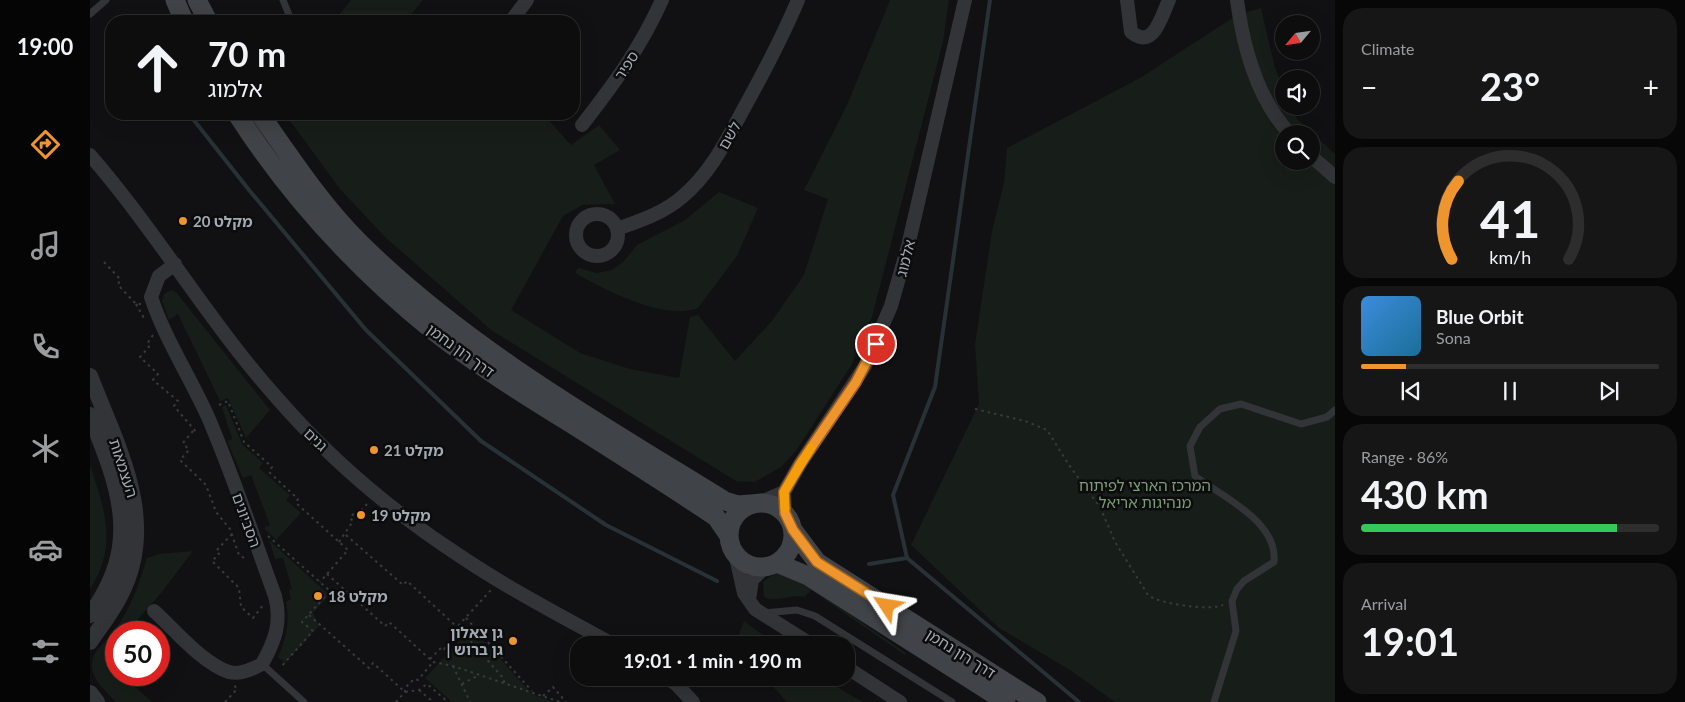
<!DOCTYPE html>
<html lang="en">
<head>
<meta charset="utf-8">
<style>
  :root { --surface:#0d0d0e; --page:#161617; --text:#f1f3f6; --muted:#9a9c9e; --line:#2d2d2e; --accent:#ef952d }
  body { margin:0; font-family:Lato,"Noto Sans Hebrew",sans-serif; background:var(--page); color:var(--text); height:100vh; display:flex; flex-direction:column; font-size:19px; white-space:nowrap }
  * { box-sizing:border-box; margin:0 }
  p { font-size:16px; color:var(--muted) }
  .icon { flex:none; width:28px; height:28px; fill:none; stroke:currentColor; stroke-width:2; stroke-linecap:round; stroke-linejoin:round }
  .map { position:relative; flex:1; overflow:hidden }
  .details { display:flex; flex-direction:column; gap:8px; padding:8px; background:#070708; width:350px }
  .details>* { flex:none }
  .hud { position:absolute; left:15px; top:15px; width:475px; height:105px; border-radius:20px; box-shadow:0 5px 20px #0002,0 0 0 1px var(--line); background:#0d0d0e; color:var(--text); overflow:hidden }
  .needle { width:32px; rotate:241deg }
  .tools { position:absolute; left:1185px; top:15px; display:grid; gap:10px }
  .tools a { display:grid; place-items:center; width:45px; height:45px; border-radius:50%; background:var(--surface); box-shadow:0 5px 20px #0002,0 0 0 1px var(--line); font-size:25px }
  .speed { position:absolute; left:15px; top:621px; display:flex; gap:10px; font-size:25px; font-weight:700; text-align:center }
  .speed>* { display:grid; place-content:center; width:65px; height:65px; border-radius:50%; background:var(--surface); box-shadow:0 5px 20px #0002,0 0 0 1px var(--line); line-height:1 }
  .speed .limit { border:8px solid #d22; background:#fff; color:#111 }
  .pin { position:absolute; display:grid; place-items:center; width:42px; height:42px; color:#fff; margin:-21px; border:2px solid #fff; border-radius:50%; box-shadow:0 1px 5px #0007 }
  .me { position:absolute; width:55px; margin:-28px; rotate:303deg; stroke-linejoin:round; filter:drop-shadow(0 0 4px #0008) }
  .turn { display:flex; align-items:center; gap:18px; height:105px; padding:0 20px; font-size:22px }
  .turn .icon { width:65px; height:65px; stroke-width:2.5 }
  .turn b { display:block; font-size:35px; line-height:42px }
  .big { font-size:38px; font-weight:700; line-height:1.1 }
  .details .card { flex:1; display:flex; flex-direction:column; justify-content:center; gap:8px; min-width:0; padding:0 18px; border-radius:20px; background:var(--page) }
  .details .dial { align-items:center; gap:0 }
  .dial svg { height:130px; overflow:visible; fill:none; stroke:var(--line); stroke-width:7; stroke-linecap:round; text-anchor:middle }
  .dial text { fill:var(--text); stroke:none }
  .song { display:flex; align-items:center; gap:15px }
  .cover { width:60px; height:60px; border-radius:8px; background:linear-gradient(135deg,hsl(210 70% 55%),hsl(200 70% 35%)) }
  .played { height:5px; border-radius:2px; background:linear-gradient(90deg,var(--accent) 15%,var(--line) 15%) }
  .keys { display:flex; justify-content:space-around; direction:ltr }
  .heat { display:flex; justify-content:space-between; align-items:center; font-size:28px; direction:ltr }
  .charge { height:8px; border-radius:4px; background:linear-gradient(90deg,#34c759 86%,var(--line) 0) }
  .trip { position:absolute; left:480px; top:636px; width:285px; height:50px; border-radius:20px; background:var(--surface); box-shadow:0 5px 20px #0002,0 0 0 1px var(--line); font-weight:700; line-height:50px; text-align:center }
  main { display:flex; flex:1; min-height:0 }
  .menu { display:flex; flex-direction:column; width:90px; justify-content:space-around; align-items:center; background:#050506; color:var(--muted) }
  .menu .icon { width:35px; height:35px }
  .menu .on { color:var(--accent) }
  .menu b { font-size:22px; color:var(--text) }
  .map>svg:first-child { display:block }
  .green { fill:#171d18; fill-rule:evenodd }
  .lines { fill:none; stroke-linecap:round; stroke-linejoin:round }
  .stream { stroke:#283136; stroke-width:4 }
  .path { stroke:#383b3e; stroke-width:2; stroke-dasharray:2.5 4; stroke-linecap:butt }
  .service { stroke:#323437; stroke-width:7 }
  .minor { stroke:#323437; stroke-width:14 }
  .tertiary { stroke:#323437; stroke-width:16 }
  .secondary { stroke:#404347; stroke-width:19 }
  .route-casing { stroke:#9b611d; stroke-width:12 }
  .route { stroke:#ef952d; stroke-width:9 }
  .slow { stroke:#f59e0b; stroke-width:9 }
  .poi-dot { fill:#ef952d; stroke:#0c0c0d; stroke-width:2 }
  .labels { text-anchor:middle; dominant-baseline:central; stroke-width:5; stroke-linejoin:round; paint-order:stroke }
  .street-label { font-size:15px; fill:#a2aab3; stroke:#0c0c0d }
  .poi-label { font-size:15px; font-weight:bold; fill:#a2aab3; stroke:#0c0c0d; text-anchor:start }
  .park-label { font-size:15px; fill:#7c9e79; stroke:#0c0c0d }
</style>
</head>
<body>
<main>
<nav class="menu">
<b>19:00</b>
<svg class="icon on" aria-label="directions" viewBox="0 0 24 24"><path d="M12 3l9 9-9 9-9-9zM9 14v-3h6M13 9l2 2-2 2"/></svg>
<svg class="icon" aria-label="music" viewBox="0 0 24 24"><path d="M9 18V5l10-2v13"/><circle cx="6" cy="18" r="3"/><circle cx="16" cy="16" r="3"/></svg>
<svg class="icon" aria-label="phone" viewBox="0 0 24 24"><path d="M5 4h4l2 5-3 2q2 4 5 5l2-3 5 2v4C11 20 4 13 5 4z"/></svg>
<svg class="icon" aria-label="climate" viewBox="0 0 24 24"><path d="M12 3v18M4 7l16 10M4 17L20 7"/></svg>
<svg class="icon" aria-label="car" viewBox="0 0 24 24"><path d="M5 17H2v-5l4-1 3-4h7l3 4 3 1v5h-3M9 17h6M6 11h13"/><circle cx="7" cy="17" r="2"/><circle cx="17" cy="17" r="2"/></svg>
<svg class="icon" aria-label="filters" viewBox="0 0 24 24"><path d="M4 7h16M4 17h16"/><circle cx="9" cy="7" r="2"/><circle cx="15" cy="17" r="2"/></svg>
</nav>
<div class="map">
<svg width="1245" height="702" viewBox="0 0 1245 702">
  <rect width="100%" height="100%" fill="#111113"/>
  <path class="green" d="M261,0H333L318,18L321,21H244Z
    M800,0H859L853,42L782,317L762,364L706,451L691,467L665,482L646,481L401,330L295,237L250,189L195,114H453L481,145L509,125L530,150L504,165L525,204L492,205L473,216L421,310L490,353L540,369L589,378L600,317L608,315L645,361L681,322L714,275L738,199L714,190L757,105Z
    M1171,8L1185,68L1194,88V106H1202L1207,119L1245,154V702H1025L980,670L909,628L821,545L889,404L885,344L902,231L914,183L917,148L1050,78L1147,15ZM1194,134H1221V161H1194Z
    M629,192L668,208L647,256L608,308C574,321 515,290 485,273L488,268L507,273L522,270L534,261L547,245L595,220Z
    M81,290L86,292L180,410L156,438L138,398L130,401L88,314L79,320L72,301L74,294Z
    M136,405L152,444L173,463L169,468L200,495L196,500L211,513L186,540L174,528L180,525L161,475L153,478L137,441L142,439L132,407Z
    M0,465C15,510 28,546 0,589Z
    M179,540L239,595L223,613L229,626L195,663L188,657C196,639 200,622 196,602L201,599L199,590L202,589L193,558L185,559Z
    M103,551L71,593L37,632H26V648L17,661L26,670V675H32L62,702H26C16,691 1,680 2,664C2,652 13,644 21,635C39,613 49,585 57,558L69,554Z
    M685,573L704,576L816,653L815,655L721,590L715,597C701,594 686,603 674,597L673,582Z
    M654,621L686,645H645Z
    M382,628L442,694L463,702H362L335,678Z
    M675,678H731L773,702H697Z"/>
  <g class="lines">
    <path class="stream" d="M99,114L159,190L276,330L391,441L516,525L627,581
      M817,558L803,495L845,387L900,0
      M779,564L817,558L989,702"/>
    <path class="path" d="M14,262L30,279L28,285L46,304H51
      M46,304L55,320
      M63,335L57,344L59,347L50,357L68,374L63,380L88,401L84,406L107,433
      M129,405L138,401L154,442L182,467L179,472L208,499L206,503L258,550L230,582
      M885,409L935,421L957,430L979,465L1010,507L1025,542L1058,595C1069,604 1120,611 1133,605
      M103,431L93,443L99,450L90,460L116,485L126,512L140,529L149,555L154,558
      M142,534L126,551L129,554L122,561L149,588L151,607L163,618L174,604
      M256,535L313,585L317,581L367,627
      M178,536L240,591L212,622L223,631L190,668
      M249,542L263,521L260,518L265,512L268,514L277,504
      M237,574L295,626L299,622L343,662L363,666L470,702
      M219,615L279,668L283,663L315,692L329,690L337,684L358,702
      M376,618L442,691
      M372,631L414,679V683
      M340,659L352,647L354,649L371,631L367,627L401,590
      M363,666L380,702
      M372,684L389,675
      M329,690L343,702
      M453,696L463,687L476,702
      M135,702L147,689L144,685
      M306,702L315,692V688L324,679L328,680L343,662"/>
    <path class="service" d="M193,0L201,20
      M0,14L16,0
      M673,613L707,610L725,616L862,702
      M172,664L214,702
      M1124,702L1146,631L1142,601L1147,589L1154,581L1184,562C1188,521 1131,496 1105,476L1100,446L1110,427L1130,409L1151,404L1211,424L1237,417L1245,410"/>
    <path class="minor" d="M1037,0L1041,32C1064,50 1071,17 1079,0
      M1147,0C1153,46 1167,99 1200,134
      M421,21L437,0
      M492,125C524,84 551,47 572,0
      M0,155C67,232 119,322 187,398C240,459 305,514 373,558C421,590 473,617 524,645
      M1221,156L1245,177
      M486 235a21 21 0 1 1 42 0a21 21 0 1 1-42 0Z
      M527,229C549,221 574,213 592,197C620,174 636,141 653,110C673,74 692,38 708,0
      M671,502L694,492
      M695,513L694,492L710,464L775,366L801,306L818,246L875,0
      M645,553L654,593L665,609L722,645
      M659,600L662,580L676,566
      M64,611C84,629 113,664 139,672C149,675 163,669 172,664C185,641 192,622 185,596C163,536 143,475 118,417C100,377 75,339 61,297L69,276L85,264
      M756,667L810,702
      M577,678L586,684L603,702"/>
    <path class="tertiary" d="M0,376C27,446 69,520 31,594C23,611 10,627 0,642
      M0,415C30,490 52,544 0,615
      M0,693L7,702"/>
    <path class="secondary" d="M85,0L94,21
      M107,0L118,21
      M147,114C199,195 267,269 342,330C385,364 433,394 480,423C529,454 578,485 626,517L639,536
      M170,114C201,158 231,204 269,242C376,348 509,423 635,501L648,505L661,504
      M639 535a32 32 0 1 1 64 0a32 32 0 1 1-64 0Z
      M703,530L727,562L947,702
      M687,563L718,576L916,702"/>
  </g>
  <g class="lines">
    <g class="route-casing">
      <path id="route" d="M786,344L766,382L710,464L694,492L695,513L703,530L727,562L797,606"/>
    </g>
    <use href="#route" class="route"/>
    <path class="slow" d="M695,508L694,492L721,448"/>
  </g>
  <g class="poi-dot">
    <circle cx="93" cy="221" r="5"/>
    <circle cx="284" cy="450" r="5"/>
    <circle cx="271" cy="515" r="5"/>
    <circle cx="228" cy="596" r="5"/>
    <circle cx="423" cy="641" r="5"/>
  </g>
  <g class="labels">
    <g class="street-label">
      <text transform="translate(536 65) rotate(-57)">ספיר</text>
      <text transform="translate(639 135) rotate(-60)">לשם</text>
      <text transform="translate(815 258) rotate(-76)">אלמוג</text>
      <text transform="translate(371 350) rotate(36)">דרך רון נחמן</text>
      <text transform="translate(226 439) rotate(44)">גנים</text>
      <text transform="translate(34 468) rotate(72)">העצמאות</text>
      <text transform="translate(157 520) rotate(70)">הסביונים</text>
      <text transform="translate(871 653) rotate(32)">דרך רון נחמן</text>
    </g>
    <g class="poi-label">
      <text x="103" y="221">מקלט 20</text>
      <text x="294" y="450">מקלט 21</text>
      <text x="281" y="515">מקלט 19</text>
      <text x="238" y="596">מקלט 18</text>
      <text x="413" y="632" text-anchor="end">גן צאלון<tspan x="413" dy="17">| גן ברוש</tspan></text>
    </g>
    <g class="park-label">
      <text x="1055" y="485">המרכז הארצי לפיתוח<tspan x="1055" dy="17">מנהיגות אריאל</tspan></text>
    </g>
  </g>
</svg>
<div class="tools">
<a><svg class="needle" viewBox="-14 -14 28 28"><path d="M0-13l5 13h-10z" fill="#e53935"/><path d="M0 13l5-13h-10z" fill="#9a9c9e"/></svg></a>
<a><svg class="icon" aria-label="sound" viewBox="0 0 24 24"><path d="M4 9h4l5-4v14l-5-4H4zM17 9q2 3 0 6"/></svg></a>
<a><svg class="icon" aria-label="search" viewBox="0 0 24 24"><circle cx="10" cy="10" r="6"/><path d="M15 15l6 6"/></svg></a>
</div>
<div class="speed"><div class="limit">50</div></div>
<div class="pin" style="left:786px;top:344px;background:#d93025"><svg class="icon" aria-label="arrive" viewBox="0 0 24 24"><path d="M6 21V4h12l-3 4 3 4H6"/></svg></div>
<svg class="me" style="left:797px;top:606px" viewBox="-20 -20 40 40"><path d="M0-17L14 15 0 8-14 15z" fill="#ef952d" stroke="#fff" stroke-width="4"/></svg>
<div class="trip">19:01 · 1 min · 190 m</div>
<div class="hud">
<div class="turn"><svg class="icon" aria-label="ahead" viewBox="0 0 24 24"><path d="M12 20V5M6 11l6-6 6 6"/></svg><div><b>70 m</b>אלמוג</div></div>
</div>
</div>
<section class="details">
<div class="card"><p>Climate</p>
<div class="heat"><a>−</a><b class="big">23°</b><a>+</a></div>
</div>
<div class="card dial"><svg viewBox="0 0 100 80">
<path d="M14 69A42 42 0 1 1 86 69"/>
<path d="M14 69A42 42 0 0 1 18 21" stroke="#ef952d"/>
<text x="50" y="56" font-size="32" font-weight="700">41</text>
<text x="50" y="72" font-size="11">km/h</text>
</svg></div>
<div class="card">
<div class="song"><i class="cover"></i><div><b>Blue Orbit</b><p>Sona</p></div></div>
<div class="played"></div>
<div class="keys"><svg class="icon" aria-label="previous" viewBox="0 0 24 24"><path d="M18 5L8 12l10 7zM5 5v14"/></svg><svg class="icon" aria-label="pause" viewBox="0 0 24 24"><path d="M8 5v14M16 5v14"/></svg><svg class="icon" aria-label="next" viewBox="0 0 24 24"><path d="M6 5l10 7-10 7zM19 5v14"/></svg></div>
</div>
<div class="card"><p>Range · 86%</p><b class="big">430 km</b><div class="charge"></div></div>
<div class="card"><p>Arrival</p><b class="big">19:01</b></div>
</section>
</main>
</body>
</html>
